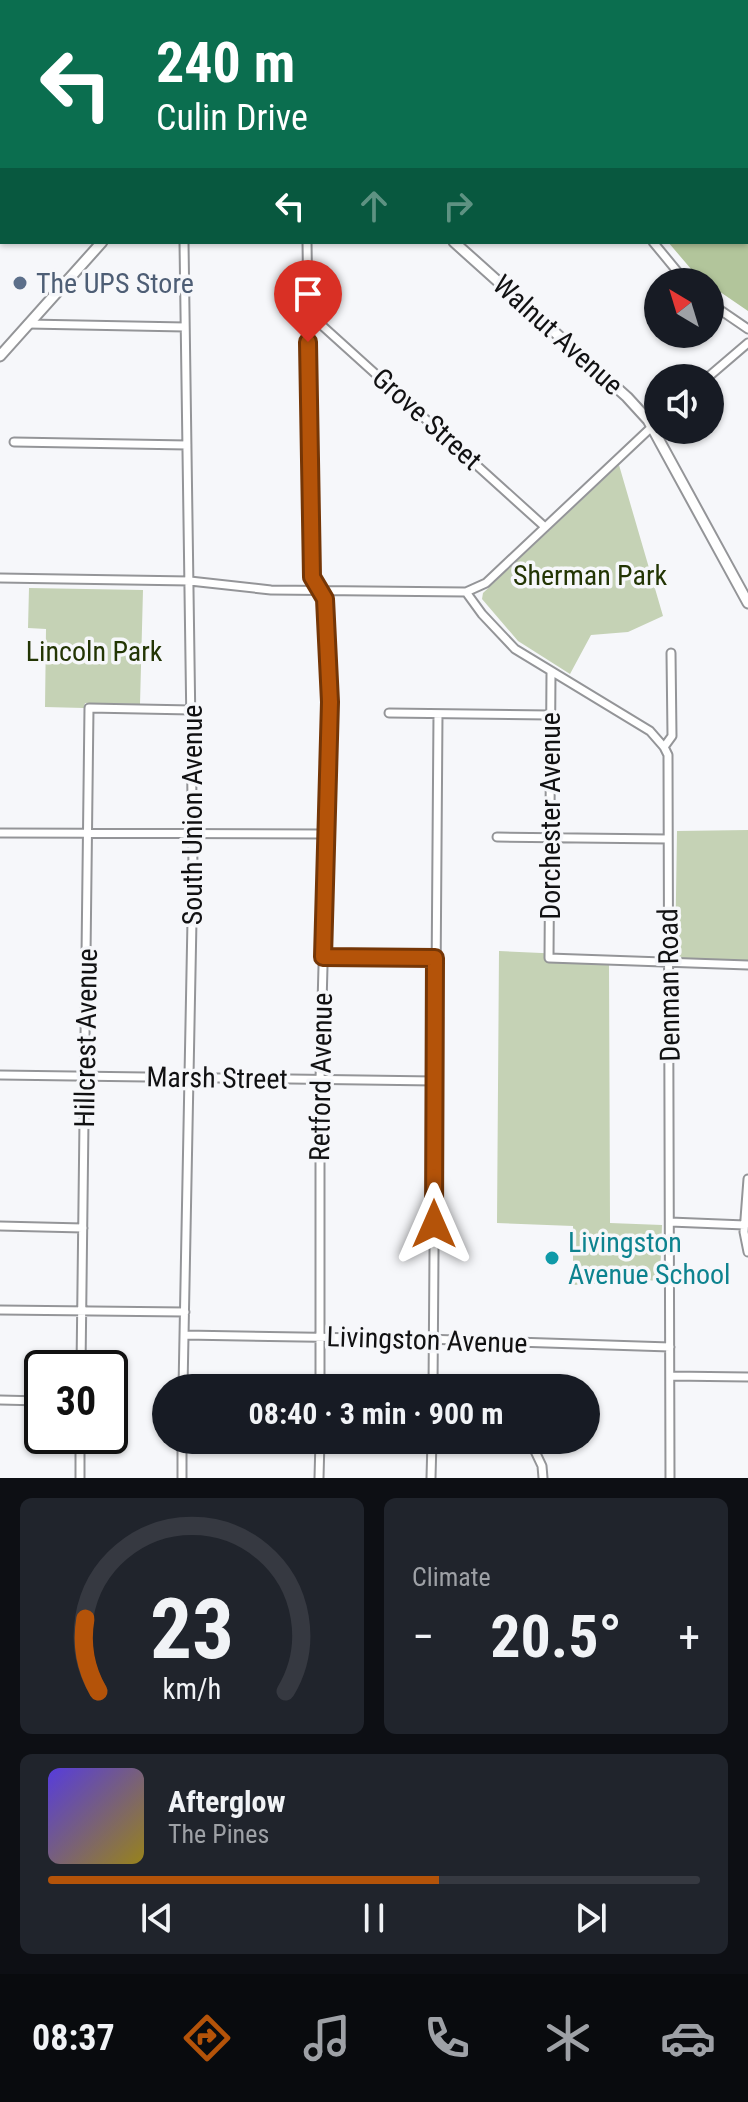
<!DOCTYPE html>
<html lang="en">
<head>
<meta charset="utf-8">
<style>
  :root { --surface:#171b24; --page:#20242c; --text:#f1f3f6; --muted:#9ea1a6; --line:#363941; --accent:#b45309 }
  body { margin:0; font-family:"Roboto Condensed",sans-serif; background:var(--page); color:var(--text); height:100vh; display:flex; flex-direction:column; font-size:30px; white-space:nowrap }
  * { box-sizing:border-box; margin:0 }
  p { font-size:26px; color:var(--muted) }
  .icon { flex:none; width:44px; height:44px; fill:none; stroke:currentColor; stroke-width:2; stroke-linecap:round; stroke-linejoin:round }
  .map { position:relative; height:1478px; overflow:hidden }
  .panel { display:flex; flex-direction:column; gap:20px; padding:20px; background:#0d0f14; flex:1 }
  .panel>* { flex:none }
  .top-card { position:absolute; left:0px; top:0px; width:748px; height:244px; box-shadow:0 2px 6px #0004; background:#0b6e4f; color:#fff; overflow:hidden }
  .needle { width:52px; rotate:322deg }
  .controls { position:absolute; left:644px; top:268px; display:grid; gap:16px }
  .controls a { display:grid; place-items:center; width:80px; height:80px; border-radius:50%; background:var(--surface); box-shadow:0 2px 6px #0004; font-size:40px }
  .speed { position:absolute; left:24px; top:1350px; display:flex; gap:16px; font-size:40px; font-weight:700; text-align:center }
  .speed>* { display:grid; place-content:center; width:104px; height:104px; border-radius:50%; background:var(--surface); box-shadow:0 2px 6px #0004; line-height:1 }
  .speed .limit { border:4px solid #111; border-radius:12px; background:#fff; color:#111 }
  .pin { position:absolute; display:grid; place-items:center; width:68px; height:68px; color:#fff; margin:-82px -34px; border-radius:50% 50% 50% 0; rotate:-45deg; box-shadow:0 0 8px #0007 }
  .pin .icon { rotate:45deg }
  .me { position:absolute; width:88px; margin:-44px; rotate:0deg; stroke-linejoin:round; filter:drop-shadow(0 0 6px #0008) }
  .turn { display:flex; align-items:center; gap:28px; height:168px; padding:0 24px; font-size:36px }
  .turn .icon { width:104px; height:104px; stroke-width:2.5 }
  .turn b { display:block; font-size:56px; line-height:68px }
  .lanes { display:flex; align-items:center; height:76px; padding:0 24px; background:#0003; justify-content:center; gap:40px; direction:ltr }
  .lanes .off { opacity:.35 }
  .big { font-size:60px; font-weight:700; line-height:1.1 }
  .panel .widget { flex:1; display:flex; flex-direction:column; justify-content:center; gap:12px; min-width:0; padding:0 28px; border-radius:12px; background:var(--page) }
  .panel .dial { align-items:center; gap:0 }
  .dial svg { height:208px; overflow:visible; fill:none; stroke:var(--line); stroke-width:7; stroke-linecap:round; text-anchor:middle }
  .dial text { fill:var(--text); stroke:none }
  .song { display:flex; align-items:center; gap:24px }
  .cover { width:96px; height:96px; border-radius:12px; background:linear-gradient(135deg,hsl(250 70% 55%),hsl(50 70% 35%)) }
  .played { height:8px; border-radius:4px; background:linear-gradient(90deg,var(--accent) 60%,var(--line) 60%) }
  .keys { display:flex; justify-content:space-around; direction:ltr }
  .heat { display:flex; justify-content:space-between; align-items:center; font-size:44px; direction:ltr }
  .panel .tiles { flex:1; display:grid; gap:20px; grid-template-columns:1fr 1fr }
  .widget:last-child { grid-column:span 2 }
  .trip { position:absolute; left:152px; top:1374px; width:448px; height:80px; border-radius:40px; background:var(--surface); box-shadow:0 2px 6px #0004; font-weight:700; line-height:80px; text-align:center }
  .menu { display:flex; height:128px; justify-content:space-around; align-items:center; background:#090b0e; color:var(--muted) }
  .menu .icon { width:56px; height:56px }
  .menu .on { color:var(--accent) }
  .menu b { font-size:36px; color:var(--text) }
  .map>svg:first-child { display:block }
  .green { fill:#c5d2b5 }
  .forest { fill:#b2c59b }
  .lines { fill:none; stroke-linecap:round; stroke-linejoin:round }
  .street-casing { stroke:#949598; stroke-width:11 }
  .secondary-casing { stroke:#949598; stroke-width:13 }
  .street { stroke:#fff; stroke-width:7 }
  .secondary { stroke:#fff; stroke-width:9 }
  .rail-casing { stroke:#5b5b5d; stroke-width:5 }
  .rail { stroke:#f6f7fa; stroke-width:2; stroke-dasharray:6; stroke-linecap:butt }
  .route-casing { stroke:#753606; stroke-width:20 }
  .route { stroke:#b45309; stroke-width:14 }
  .service-dot { fill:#5c6f8a; stroke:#f6f7fa; stroke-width:3 }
  .culture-dot { fill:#0f9aa8; stroke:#f6f7fa; stroke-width:3 }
  .labels { text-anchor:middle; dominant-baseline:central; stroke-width:7; stroke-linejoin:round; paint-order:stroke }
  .service-label { font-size:28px; fill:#4e5e75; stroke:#f6f7fa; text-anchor:start }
  .street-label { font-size:28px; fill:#111112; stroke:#f6f7fa }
  .park-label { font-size:28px; fill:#233504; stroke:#f6f7fa }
  .culture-label { font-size:28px; fill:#0d838f; stroke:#f6f7fa; text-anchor:start }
</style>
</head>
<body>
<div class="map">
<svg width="748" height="1478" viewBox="0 0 748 1478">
  <rect width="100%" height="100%" fill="#f6f7fa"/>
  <path class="green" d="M619,465L663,616L628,632L591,635L570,674L518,641L482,599L483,593Z
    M29,588L143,590L140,704L85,703L84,708L45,707L46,629L28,628Z
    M748,830V963L609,964L610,1223L662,1225L660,1280L573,1285V1226L497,1223L499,951L675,959L677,831Z"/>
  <path class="forest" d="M746,183L748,185V311L710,285V282L697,276L668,242H746Z"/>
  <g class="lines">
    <g class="street-casing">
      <path id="street" d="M10,0V2
        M397,0L399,2
        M485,2L487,0
        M0,4H2
        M307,242L312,577L325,599L330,702L320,1080V1388
        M653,242L686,282
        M710,303L748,329
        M307,312L545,527
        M28,324L185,327
        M707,378L748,343
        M14,442L187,445
        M0,578L190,581L271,590L466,592L486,583L658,421
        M466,592L482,614L515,649L650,731L664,747L668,755L670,1478
        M551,673L549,958L748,965
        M389,713L550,715
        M664,747L672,736L671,653
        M0,833L325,834
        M497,837L668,839
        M323,957L435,958
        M0,1075L435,1081
        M748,1179L744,1232L748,1252
        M670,1222L745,1225
        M0,1226L83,1228
        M0,1310L185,1312
        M184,1335L425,1339L670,1347
        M81,1368L89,708L192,710
        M670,1376L748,1377
        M183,1388L193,868L184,242
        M433,1388L438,714
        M0,1400L42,1401
        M533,1447L542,1466L543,1478
        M80,1478V1436
        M182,1478V1440
        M319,1478L320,1440
        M431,1478L432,1440"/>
    </g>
    <g class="secondary-casing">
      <path id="secondary" d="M165,0L167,2
        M182,0L184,2
        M194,0L196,2
        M70,2L108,0
        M313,2L315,0
        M0,68L2,66
        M454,242L627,397L648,420L748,603
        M0,356L102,242"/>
    </g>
    <use href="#street" class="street"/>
    <use href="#secondary" class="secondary"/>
    <g class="rail-casing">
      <path id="rail" d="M178,2L180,0
        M194,2L196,0
        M208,2L210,0
        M0,204L2,202
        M0,226L2,224"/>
    </g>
    <use href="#rail" class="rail"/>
  </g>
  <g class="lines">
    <g class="route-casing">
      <path id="route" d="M308,342L312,577L325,599L330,702L323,957L435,958L434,1224"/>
    </g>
    <use href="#route" class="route"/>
  </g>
  <circle class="service-dot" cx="20" cy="283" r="8"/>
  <circle class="culture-dot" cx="552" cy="1258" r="8"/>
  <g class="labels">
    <g class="service-label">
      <text x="36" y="283">The UPS Store</text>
    </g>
    <g class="street-label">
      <text transform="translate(558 335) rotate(42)">Walnut Avenue</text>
      <text transform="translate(427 419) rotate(42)">Grove Street</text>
      <text transform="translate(192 815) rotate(-90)">South Union Avenue</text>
      <text transform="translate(550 816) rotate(-90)">Dorchester Avenue</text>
      <text transform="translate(669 985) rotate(-91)">Denman Road</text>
      <text transform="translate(86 1038) rotate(-89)">Hillcrest Avenue</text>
      <text transform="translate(321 1077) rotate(-89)">Retford Avenue</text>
      <text transform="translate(217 1078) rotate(1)">Marsh Street</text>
      <text transform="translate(427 1340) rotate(2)">Livingston Avenue</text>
    </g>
    <g class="park-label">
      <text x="590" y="575">Sherman Park</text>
      <text x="94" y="651">Lincoln Park</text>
    </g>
    <g class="culture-label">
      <text x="568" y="1242">Livingston<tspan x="568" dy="32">Avenue School</tspan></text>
    </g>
  </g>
</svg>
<div class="controls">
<a><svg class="needle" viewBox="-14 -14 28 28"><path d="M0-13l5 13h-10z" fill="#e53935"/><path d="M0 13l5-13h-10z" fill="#9ea1a6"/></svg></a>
<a><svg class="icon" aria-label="sound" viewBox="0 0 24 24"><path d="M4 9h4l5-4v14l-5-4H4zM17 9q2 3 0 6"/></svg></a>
</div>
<div class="speed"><div class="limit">30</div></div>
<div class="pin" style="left:308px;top:342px;background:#d93025"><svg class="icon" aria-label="arrive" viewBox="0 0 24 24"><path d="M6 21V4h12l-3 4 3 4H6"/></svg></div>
<svg class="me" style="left:434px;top:1224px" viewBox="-20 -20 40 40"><path d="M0-17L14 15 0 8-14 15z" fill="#b45309" stroke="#fff" stroke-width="4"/></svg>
<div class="trip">08:40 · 3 min · 900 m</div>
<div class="top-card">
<div class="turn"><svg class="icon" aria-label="left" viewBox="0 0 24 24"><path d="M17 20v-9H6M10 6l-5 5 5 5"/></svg><div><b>240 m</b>Culin Drive</div></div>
<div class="lanes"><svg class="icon" aria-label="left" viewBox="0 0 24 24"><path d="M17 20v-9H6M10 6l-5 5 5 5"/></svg><svg class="icon off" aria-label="ahead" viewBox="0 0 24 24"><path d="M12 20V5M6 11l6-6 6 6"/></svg><svg class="icon off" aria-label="right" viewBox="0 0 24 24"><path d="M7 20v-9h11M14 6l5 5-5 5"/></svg></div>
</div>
</div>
<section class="panel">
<div class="tiles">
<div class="widget dial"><svg viewBox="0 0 100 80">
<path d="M14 69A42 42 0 1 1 86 69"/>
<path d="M14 69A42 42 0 0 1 9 41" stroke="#b45309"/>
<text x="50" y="56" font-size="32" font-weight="700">23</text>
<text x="50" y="72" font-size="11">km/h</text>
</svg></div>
<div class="widget"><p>Climate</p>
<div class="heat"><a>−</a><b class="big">20.5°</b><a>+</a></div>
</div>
<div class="widget">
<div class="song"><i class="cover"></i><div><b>Afterglow</b><p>The Pines</p></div></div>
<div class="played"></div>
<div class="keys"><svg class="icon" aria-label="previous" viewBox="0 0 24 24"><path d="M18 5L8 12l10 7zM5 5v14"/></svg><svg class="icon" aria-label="pause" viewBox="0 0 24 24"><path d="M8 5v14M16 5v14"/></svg><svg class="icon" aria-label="next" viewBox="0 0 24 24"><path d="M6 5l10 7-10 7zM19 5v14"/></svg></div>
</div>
</div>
</section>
<nav class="menu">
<b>08:37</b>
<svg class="icon on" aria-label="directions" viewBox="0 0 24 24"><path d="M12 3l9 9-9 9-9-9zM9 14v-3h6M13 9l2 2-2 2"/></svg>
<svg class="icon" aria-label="music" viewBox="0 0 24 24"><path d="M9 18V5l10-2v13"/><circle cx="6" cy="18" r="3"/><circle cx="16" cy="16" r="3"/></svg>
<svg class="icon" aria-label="phone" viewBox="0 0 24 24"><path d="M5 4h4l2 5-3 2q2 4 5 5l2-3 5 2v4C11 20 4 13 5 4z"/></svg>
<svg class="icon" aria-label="climate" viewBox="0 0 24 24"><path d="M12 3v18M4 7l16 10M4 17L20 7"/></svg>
<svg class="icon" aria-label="car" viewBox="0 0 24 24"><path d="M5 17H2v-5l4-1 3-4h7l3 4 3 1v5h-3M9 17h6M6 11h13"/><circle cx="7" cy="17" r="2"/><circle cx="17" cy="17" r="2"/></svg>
</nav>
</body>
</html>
